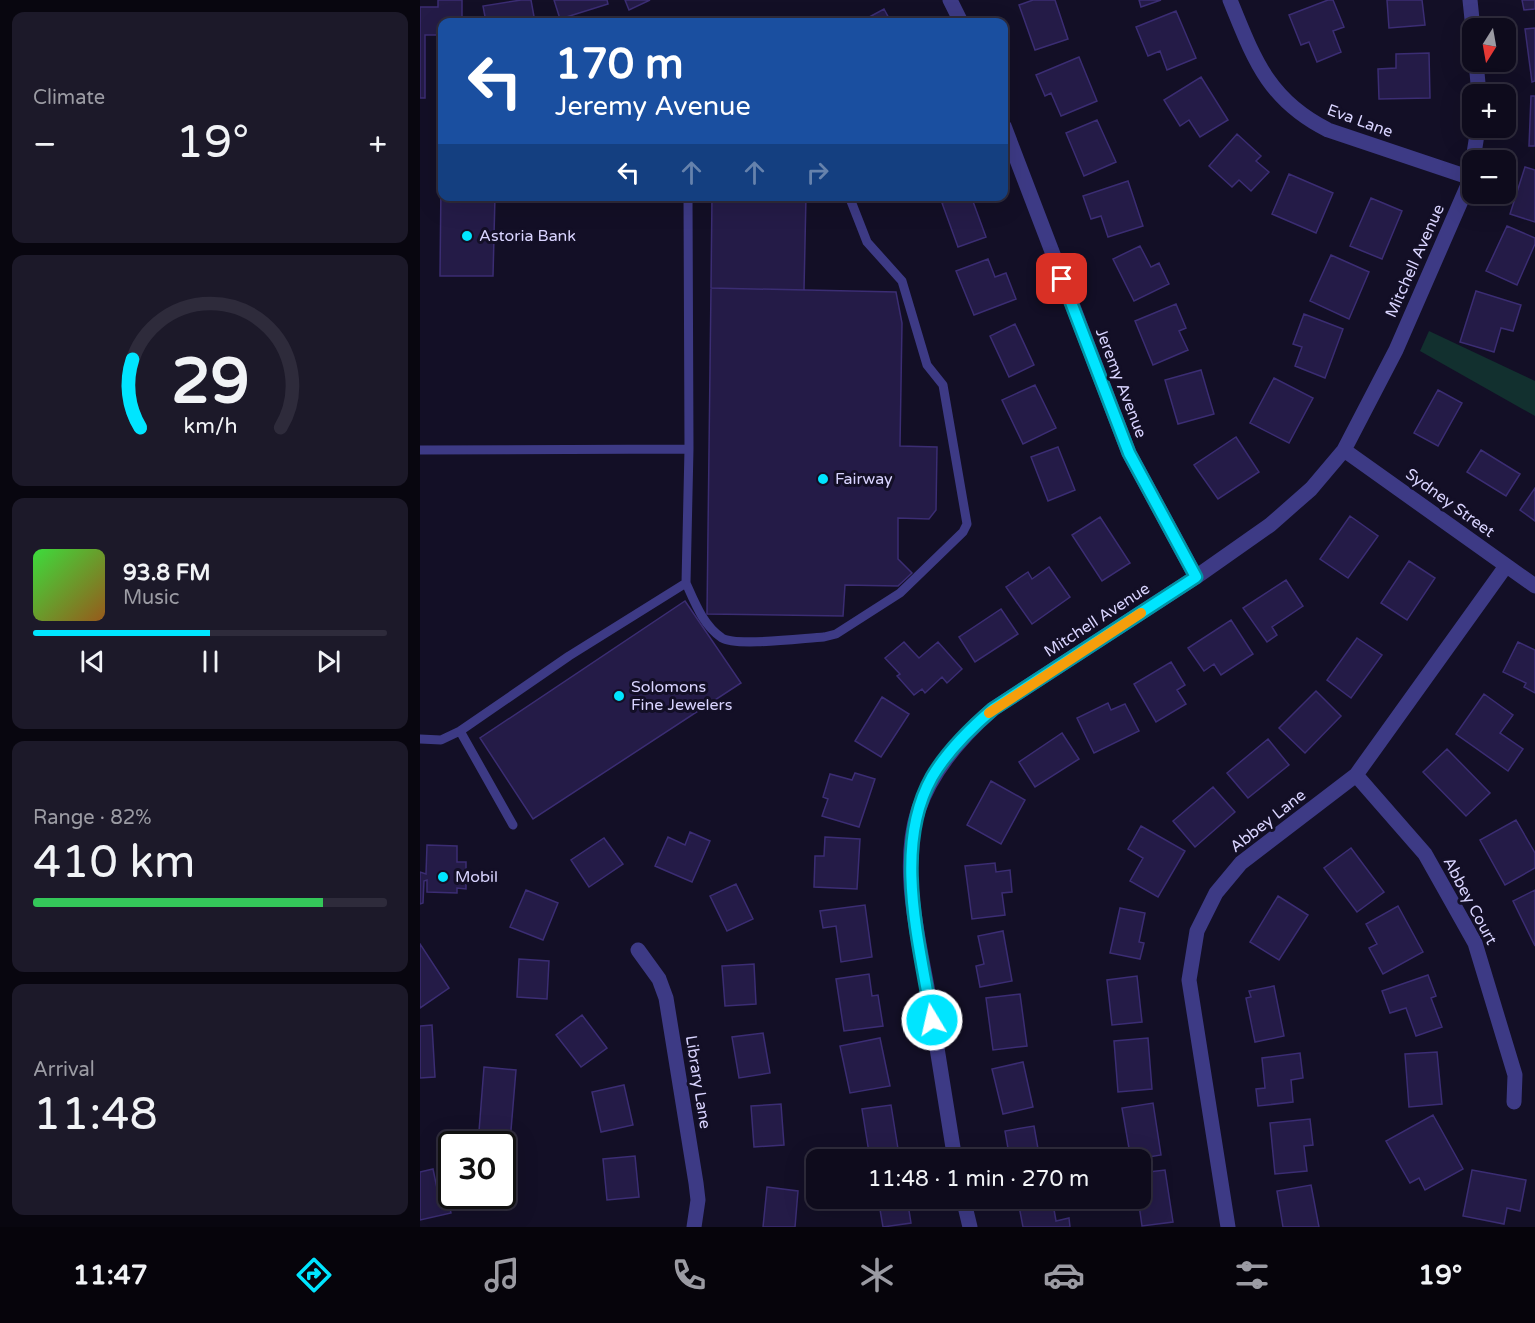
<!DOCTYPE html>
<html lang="en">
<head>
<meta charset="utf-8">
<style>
  :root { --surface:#0e0b1c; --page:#1c1929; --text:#f1f3f6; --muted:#9b9ba3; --line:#2e2b3b; --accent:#00e5ff }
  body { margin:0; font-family:"Varela Round",sans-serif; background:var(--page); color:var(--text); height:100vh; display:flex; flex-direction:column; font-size:22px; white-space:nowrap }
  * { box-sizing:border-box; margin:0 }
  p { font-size:20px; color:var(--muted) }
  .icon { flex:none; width:33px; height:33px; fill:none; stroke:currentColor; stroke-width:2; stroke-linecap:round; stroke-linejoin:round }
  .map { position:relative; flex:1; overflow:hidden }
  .drawer { display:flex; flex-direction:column; gap:12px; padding:12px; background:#08060f; width:420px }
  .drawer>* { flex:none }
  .hud { position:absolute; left:18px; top:18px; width:570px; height:183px; border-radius:12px; box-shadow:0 6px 24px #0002,0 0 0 2px var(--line); background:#1a4fa0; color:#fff; overflow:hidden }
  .needle { width:39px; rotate:191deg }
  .controls { position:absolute; left:1042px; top:18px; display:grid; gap:12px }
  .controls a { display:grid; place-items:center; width:54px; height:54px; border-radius:12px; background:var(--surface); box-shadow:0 6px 24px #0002,0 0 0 2px var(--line); font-size:30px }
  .speed { position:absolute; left:18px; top:1131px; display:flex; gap:12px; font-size:30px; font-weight:700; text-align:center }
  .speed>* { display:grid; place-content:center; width:78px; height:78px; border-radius:50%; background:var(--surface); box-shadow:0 6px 24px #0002,0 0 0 2px var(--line); line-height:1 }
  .speed .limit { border:3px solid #111; border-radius:9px; background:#fff; color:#111 }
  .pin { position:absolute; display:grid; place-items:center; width:51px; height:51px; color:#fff; margin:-26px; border-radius:12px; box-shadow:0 3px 9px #0006 }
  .me { position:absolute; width:66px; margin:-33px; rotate:351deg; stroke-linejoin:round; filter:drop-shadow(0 0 4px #0008) }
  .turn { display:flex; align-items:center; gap:21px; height:126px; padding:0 18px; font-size:27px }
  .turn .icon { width:78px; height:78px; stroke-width:2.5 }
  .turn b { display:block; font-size:42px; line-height:51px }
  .lanes { display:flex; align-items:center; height:57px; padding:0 18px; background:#0003; justify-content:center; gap:30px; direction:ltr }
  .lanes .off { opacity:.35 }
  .big { font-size:45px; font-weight:600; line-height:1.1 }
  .drawer .card { flex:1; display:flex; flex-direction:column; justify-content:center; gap:9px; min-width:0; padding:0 21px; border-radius:12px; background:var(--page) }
  .drawer .dial { align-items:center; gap:0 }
  .dial svg { height:156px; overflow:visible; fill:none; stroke:var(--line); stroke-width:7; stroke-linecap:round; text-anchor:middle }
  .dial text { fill:var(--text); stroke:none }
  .song { display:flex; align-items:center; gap:18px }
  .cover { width:72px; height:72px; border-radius:9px; background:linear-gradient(135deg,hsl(120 70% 55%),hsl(30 70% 35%)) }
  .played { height:6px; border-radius:3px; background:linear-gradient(90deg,var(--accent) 50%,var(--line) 50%) }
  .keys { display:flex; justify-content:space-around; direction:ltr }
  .heat { display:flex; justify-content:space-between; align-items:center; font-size:33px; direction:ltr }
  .charge { height:9px; border-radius:4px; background:linear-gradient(90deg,#34c759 82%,var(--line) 0) }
  .trip { position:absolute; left:386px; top:1149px; width:345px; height:60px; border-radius:12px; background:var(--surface); box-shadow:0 6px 24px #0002,0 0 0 2px var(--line); font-weight:600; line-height:60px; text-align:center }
  .dock { display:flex; height:96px; justify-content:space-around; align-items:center; background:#06040b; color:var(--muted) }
  .dock .icon { width:42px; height:42px }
  .dock .active { color:var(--accent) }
  .dock b { font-size:27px; color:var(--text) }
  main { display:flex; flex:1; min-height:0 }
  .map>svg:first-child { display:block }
  .green { fill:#12302f }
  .building { fill:#241b47; stroke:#3b2d73; stroke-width:1.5 }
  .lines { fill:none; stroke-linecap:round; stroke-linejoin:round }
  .service { stroke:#3d3a85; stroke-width:9 }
  .minor { stroke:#3d3a85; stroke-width:15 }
  .route-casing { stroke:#0095a6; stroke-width:15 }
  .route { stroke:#00e5ff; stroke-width:10 }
  .slow { stroke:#f59e0b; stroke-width:10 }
  .poi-dot { fill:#00e5ff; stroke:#130f26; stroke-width:2 }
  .labels { text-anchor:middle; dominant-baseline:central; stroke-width:6; stroke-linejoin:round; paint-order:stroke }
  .street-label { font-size:16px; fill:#d9d4ff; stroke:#130f26 }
  .poi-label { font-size:16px; fill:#d9d4ff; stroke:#130f26; text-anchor:start }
</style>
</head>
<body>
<main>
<section class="drawer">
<div class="card"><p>Climate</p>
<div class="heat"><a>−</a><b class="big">19°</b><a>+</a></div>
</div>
<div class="card dial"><svg viewBox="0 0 100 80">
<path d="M14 69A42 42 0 1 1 86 69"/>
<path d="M14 69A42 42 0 0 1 10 34" stroke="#00e5ff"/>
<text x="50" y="56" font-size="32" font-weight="700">29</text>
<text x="50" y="72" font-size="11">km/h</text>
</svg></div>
<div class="card">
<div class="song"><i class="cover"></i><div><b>93.8 FM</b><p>Music</p></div></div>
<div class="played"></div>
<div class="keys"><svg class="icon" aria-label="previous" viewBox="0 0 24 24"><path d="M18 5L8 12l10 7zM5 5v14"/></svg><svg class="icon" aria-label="pause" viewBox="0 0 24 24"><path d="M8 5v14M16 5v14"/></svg><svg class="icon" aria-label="next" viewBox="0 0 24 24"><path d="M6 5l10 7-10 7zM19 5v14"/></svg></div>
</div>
<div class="card"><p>Range · 82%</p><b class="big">410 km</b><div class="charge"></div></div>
<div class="card"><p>Arrival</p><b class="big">11:48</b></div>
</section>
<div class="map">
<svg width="1115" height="1227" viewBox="0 0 1115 1227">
  <rect width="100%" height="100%" fill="#130f26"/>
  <path class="green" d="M1009,331L1115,381V416L1000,351Z"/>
  <path class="building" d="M18,0H42V22H22V35H5V98H0V7H18Z
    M101,0H111L115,22H66L63,6Z
    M134,0H187L188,4L140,19Z
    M205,0H230L209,10Z
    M613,0H635L648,39L615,50L599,5Z
    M719,0H741L721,7Z
    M908,0H913L924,27L913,31L921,52L897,62L889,42L881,45L869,15Z
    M967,0H1002L1005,25L969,28Z
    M1102,0H1115V9L1104,10Z
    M464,9L471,22H440Z
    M756,11L776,58L747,70L740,51L728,56L716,27Z
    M1115,28V81L1112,82L1105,29Z
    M1009,53L1010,98L959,99L958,69L976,68V54Z
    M659,57L677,101L641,116L631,93L625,96L616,75Z
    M781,77L808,120L780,137L769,120L760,126L744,100Z
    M1111,96H1115V146H1109Z
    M677,120L696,162L664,176L646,133Z
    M817,134L841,156L836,161L849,172L831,191L819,180L812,187L789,166Z
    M1105,167L1115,170V222L1090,214Z
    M869,174L913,193L896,233L852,214Z
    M708,181L723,226L688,237L681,216L671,219L663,196Z
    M21,184L22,196H75L73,276H20Z
    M292,196H386L384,290L291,288Z
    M539,196H551L566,237L538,247L522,203Z
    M951,198L982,211L962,259L930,246Z
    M1087,226L1115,238V244L1097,285L1066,271Z
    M720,246L731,267L739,263L749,284L714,301L693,259Z
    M911,255L949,272L929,319L890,301Z
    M568,259L575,277L586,273L596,299L554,315L536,271Z
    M291,288L476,292L482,323L480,446L517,447L516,510L509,519L478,518V559L492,573L478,586L425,585L423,616L287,614Z
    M1056,291L1101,305L1093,331L1081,328L1074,352L1040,342Z
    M756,304L766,328L759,331L768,350L733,365L715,321Z
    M884,314L923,329L905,378L875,366L882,347L873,344Z
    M595,324L614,365L589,377L570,336Z
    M781,370L794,414L758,424L745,380Z
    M854,378L893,398L869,443L830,423Z
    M615,385L636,428L603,444L582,400Z
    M1018,390L1042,403L1018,446L994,433Z
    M816,437L839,472L798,499L774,465Z
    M638,447L655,490L628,501L611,457Z
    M1061,450L1100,474L1086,496L1047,472Z
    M1115,488V521L1100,510Z
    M930,516L958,536L928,578L900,559Z
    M680,517L710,563L682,581L652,535Z
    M989,561L1015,578L987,620L961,603Z
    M629,567L650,597L612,624L586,587L608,572L612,579Z
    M866,580L883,606L852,627L857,635L847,642L823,608Z
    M265,601L321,683L113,819L60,738Z
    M581,609L598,634L555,662L539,637Z
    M811,620L833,654L801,675L794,664L784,671L768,648Z
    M937,638L962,655L931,698L907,680Z
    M484,642L499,658L518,642L542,669L527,683L522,677L505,693L502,689L494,695L477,676L480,674L465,658Z
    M1098,642L1115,650V693L1104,687L1106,683L1083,672Z
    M751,662L765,685L757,690L766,704L736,722L714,684Z
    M896,691L921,716L885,753L859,728Z
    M1064,694L1093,715L1080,733L1103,749L1088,771L1036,734Z
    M462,697L489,714L461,757L435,741Z
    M688,703L691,710L705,704L719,731L674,753L657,718Z
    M642,733L659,759L615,787L599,762Z
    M848,739L869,765L828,798L807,773Z
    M1027,749L1070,793L1046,816L1003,772Z
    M435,773L455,779L439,827L402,816L408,799L403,797L410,774L432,780Z
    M571,781L605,800L581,844L547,825Z
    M793,787L815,812L775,847L753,821Z
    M1096,820L1115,853V868L1085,885L1060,840Z
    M721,826L765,851L738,897L710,881L723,858L708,849Z
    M270,832L290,841L272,882L235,866L248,837L265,845Z
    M405,837L440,839L437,889L394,887L395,856H404Z
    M184,838L203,864L169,887L151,860Z
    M7,845L37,846V862H46V889L37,888V893L7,892V880L4,881L3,903L0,904V872L6,874Z
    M931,848L964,892L937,912L904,868Z
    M575,863L576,872L590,870L592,892L582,893L585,915L552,919L545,866Z
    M316,884L333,919L307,931L290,896Z
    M106,890L138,903L123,940L90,927Z
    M1115,890V946L1093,901Z
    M858,896L888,915L859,960L830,942Z
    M445,905L452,957L421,962L416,926L403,928L400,911Z
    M978,906L1003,952L963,974L949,948L957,944L946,924Z
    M700,908L725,913L719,942L724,943L720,959L690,953Z
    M583,931L592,981L560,987L556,966L564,964L558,936Z
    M0,944L29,988L0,1008Z
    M99,959L129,961L127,999L97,997Z
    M334,964L336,1004L305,1006L302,966Z
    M449,974L452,996L458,995L463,1026L424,1031L416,979Z
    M1008,975L1016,996L1011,998L1022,1027L996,1036L986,1008L970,1013L962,991Z
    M717,976L722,1022L692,1025L687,980Z
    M854,986L864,1036L835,1042L826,998L831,997L829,991Z
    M600,994L607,1046L573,1050L566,998Z
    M162,1015L187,1048L161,1067L136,1035Z
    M12,1025L15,1077L0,1078V1026Z
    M343,1033L350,1073L319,1078L312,1037Z
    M460,1038L470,1086L430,1093L420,1046Z
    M728,1038L732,1089L698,1092L694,1041Z
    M1017,1052L1022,1104L989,1107L985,1054Z
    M880,1053L883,1078L871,1080L873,1102L838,1106L836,1089L845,1088L842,1058Z
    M603,1062L613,1107L583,1114L572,1069Z
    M64,1067L96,1070L89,1154H82V1144H58Z
    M204,1085L213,1125L181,1132L172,1092Z
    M733,1103L741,1155L711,1160L702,1108Z
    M361,1104L364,1145L334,1147L331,1106Z
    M471,1105L479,1155L450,1159L442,1109Z
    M1013,1115L1043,1169L1005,1190L999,1178L990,1183L966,1141Z
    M890,1119L893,1145L884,1146L887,1171L855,1174L850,1123Z
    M614,1126L620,1160H590L585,1131Z
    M215,1156L219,1197L187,1200L183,1159Z
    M13,1169L18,1193L26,1191L31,1213L0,1220V1172Z
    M745,1170L753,1222L722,1226L718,1198H720V1173Z
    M1052,1170L1106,1180L1100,1211L1087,1208L1084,1224L1043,1216Z
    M891,1185L899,1227H863L857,1191Z
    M347,1187L378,1191L375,1227H343Z
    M458,1198H487L491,1223L463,1227Z
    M611,1198H632L636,1221L649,1218L650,1227H603L598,1201Z"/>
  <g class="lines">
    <path class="service" d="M0,450L269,449
      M266,583C275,603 283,625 302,638C316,647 384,638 404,637L416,634L480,593L543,532L547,524L523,385L507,365L482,281L447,242L429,196
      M0,739L21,740L40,731
      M93,825L40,731L149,656L266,583L269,449L268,196"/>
    <path class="minor" d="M530,0L541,22
      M810,0C834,59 848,100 908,130L1051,178
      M1050,0L1053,29
      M1056,62L1059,94
      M584,126L709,453L776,577
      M1053,160L1058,128
      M924,450L1115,586
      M936,775L1005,854L1055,943L1095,1075L1094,1102
      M218,950L239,979L246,998L276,1183L278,1200L274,1227
      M535,1160C526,1104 517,1048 508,992C498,936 480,867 498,811C512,770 541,737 573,709L776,577L850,525L891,489L924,450L976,350L1051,178L1053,164
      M543,1198L550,1227
      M808,1227L769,980L777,931L796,893L821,863L936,775L1086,566"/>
  </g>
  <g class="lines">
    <g class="route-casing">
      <path id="route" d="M512,1020C500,944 472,848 512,777C526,753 552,727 573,709L776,577L709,453L642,279"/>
    </g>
    <use href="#route" class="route"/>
    <path class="slow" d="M569,713L721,613"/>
  </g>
  <g class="poi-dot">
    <circle cx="47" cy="236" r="6"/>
    <circle cx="403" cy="479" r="6"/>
    <circle cx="199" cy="696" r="6"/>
    <circle cx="23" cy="877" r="6"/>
  </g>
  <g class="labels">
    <g class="street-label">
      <text transform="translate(940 121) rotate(20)">Eva Lane</text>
      <text transform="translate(995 261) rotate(-66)">Mitchell Avenue</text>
      <text transform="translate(701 383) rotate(69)">Jeremy Avenue</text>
      <text transform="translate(1030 503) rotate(36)">Sydney Street</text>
      <text transform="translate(677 620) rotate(-33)">Mitchell Avenue</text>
      <text transform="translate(848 821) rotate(-38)">Abbey Lane</text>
      <text transform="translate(1050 901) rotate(62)">Abbey Court</text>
      <text transform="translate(278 1082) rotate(81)">Library Lane</text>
    </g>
    <g class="poi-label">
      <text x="59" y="236">Astoria Bank</text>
      <text x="415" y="479">Fairway</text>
      <text x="211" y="687">Solomons<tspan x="211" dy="18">Fine Jewelers</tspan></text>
      <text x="35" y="877">Mobil</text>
    </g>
  </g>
</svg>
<div class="controls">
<a><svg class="needle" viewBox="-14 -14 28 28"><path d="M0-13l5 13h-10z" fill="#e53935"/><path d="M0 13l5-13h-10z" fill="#9b9ba3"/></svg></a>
<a>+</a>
<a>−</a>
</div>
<div class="speed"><div class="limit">30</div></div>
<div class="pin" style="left:642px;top:279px;background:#d93025"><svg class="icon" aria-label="arrive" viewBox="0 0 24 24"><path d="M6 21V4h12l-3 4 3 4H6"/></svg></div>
<svg class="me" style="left:512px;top:1020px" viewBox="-20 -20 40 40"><circle r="17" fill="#00e5ff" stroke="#fff" stroke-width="3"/><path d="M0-11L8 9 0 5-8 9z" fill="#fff"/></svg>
<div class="trip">11:48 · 1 min · 270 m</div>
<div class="hud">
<div class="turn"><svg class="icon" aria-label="left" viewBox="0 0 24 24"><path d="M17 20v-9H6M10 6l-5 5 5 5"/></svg><div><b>170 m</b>Jeremy Avenue</div></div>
<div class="lanes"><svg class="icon" aria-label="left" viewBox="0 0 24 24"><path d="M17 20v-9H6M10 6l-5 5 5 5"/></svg><svg class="icon off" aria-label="ahead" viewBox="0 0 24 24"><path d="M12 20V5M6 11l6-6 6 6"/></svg><svg class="icon off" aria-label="ahead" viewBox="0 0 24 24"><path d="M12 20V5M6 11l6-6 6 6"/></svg><svg class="icon off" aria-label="right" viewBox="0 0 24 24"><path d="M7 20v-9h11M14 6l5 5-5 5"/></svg></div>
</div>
</div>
</main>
<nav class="dock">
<b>11:47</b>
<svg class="icon active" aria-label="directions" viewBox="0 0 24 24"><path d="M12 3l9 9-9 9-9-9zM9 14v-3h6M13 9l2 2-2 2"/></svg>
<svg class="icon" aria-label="music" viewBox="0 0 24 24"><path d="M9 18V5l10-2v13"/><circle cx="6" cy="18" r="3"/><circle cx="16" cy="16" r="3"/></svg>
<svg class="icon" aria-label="phone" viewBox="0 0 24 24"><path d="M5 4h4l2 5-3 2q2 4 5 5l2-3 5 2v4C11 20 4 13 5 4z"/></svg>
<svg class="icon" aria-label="climate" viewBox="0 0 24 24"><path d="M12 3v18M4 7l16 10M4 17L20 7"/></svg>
<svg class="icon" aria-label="car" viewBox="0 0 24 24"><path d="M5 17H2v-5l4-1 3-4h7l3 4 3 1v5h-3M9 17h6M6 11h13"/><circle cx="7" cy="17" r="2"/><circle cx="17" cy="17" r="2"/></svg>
<svg class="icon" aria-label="filters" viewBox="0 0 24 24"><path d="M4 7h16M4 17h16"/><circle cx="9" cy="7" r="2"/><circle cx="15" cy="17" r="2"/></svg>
<b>19°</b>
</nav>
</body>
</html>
